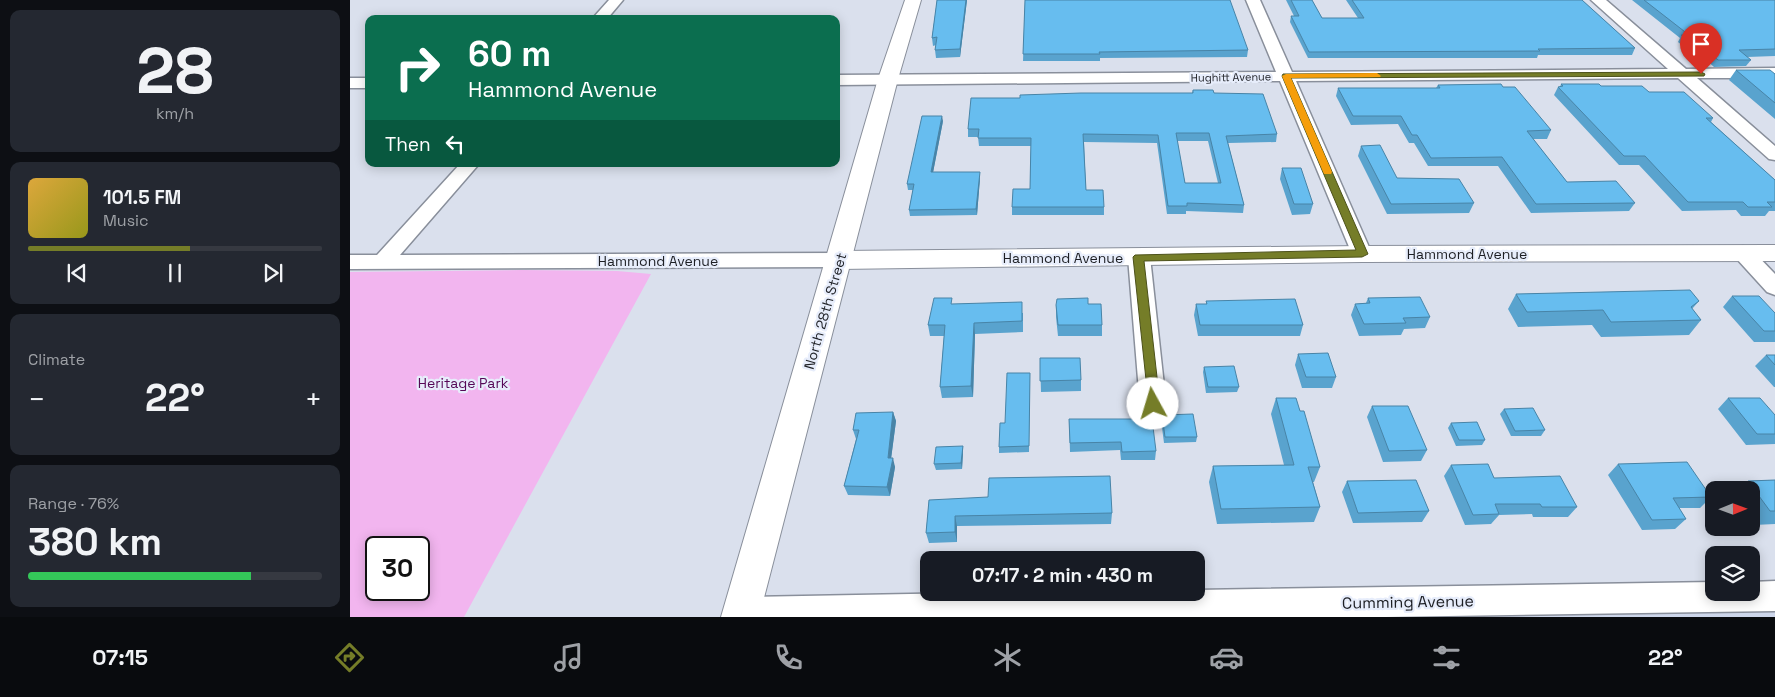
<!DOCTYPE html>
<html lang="en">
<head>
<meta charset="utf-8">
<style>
  :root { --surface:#171b24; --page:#242831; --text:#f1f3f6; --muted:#9ea1a6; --line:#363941; --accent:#757d28 }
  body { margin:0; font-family:"Space Grotesk",sans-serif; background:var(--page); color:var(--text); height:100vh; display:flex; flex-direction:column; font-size:19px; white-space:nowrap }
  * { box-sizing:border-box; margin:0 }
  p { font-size:16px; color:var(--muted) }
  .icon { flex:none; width:28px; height:28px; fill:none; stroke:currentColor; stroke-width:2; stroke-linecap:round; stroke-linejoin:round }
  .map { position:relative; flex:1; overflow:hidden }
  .details { display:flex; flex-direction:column; gap:10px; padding:10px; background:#0d0f14; width:350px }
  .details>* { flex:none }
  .guide { position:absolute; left:15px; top:15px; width:475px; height:152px; border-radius:10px; box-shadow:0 2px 12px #0003; background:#0b6e4f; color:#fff; overflow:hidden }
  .needle { width:32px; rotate:89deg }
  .controls { position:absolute; left:1355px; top:481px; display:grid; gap:10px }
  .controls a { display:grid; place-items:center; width:55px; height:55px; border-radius:10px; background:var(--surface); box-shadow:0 2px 12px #0003; font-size:25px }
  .speed { position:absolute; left:15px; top:536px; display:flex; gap:10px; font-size:25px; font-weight:700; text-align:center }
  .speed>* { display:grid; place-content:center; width:65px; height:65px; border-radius:50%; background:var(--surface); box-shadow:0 2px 12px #0003; line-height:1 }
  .speed .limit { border:2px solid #111; border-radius:8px; background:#fff; color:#111 }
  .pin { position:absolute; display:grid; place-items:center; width:42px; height:42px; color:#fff; margin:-51px -21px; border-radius:50% 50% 50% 0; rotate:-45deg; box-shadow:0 0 5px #0007 }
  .pin .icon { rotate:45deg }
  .me { position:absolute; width:55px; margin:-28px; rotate:354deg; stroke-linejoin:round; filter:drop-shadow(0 0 4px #0008) }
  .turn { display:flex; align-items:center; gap:18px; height:105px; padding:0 20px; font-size:22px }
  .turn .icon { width:65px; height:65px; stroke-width:2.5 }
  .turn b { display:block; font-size:35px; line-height:42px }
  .then { display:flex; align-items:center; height:48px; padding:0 20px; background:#0003; gap:10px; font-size:19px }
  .big { font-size:38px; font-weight:700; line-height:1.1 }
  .details .tile { flex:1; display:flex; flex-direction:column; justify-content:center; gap:8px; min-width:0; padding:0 18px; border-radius:10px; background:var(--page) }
  .details .dial { align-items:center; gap:0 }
  .dial b { font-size:65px; line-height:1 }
  .song { display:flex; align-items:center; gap:15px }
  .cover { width:60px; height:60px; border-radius:8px; background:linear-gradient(135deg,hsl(40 70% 55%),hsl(60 70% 35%)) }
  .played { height:5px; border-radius:2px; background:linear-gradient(90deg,var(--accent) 55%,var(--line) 55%) }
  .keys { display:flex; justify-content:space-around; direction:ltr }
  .heat { display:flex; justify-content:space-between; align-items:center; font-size:28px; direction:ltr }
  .charge { height:8px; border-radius:4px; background:linear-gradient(90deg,#34c759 76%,var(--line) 0) }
  .trip { position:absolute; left:570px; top:551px; width:285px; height:50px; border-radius:10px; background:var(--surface); box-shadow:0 2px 12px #0003; font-weight:700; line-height:50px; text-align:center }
  .menu { display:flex; height:80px; justify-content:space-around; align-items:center; background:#090b0e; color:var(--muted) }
  .menu .icon { width:35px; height:35px }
  .menu .on { color:var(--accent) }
  .menu b { font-size:22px; color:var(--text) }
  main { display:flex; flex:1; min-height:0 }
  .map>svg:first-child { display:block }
  .built { fill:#cdd6ea }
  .green { fill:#f2b5ef; fill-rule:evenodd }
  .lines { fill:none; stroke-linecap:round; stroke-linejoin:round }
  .minor-casing { stroke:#898f9b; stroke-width:3 }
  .tertiary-casing { stroke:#898f9b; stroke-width:2 }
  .secondary-casing { stroke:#898f9b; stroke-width:2 }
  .minor { fill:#fff; fill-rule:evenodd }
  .tertiary { fill:#fff; fill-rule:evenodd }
  .secondary { fill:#fff; fill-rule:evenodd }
  .wall { fill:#59a3ce; fill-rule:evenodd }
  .shaded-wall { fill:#4884a7 }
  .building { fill:#67bdef; stroke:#4884a7; fill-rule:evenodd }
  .route { fill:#757d28; stroke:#4c511a }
  .slow { fill:#f59e0b }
  .labels { text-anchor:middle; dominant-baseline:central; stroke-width:4.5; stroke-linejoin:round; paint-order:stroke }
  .far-street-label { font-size:11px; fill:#1d1f24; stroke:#e7edfb }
  .street-label { font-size:14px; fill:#1d1f24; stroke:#e7edfb }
  .park-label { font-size:14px; fill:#560857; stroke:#e7edfb }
  .near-street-label { font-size:16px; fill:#1d1f24; stroke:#e7edfb }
</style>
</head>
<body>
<main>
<section class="details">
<div class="tile dial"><b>28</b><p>km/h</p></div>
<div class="tile">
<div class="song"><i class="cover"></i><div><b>101.5 FM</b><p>Music</p></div></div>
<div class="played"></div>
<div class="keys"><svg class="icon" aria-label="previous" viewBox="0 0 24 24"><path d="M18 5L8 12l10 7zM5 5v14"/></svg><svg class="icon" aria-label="pause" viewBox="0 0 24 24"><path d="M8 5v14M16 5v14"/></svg><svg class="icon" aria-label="next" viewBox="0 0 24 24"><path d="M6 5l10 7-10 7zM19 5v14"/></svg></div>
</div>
<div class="tile"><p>Climate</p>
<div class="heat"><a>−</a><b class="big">22°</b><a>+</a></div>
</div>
<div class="tile"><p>Range · 76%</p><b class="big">380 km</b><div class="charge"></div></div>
</section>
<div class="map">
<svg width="1425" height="617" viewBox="0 0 1425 617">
  <rect width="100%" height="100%" fill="#dae0ed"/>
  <path class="built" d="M1425,610V617H862Z"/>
  <path class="green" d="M171,270L267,271L301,274L114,617H0V272ZM26,548H69V590H26Z"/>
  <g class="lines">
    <g class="minor-casing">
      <path id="minor" d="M259,0H273L257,19H242Z
        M896,0H910L942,72L1318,69L1241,0H1256L1336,69L1425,68V78H1347L1425,146V160L1419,159L1328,78L946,81L1022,254L1019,259L1012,261L1005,259L1002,254L930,81L486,85V75L926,72Z
        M0,78H19V88H0Z
        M110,164H129L50,255L490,253L497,255L501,260L497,265L490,267L0,269V255H27Z
        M1393,246L1400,248L1425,274V295L1417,292L1386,258L1383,253L1386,248Z
        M789,250L796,252L800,257L816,404L812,411L803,414L794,411L790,404L778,257L782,252Z
        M1425,581V611L1036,617H378L375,612L380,601L391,597L673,592H846V590L1364,582V592H1401V582Z"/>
    </g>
    <g class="tertiary-casing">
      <path id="tertiary" d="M1425,245V261L1012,262L490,269L481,266L477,260L481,254L490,251L1012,246Z"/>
    </g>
    <g class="secondary-casing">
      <path id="secondary" d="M555,0H571L548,79L409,617H371L528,79Z"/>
    </g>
    <use href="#minor" class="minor"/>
    <use href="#tertiary" class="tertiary"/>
    <use href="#secondary" class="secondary"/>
  </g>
  <path class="wall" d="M587,0H617L610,57L586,58L585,50L586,45L583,46L582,38Z
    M675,0L898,50L897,57L750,58V61H673Z
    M936,0H962L972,18H1008L996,0H1232L1285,48L1282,55H1188L1187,58H958L940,22L941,16H944Z
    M1282,0H1425V56L1397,57L1401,60L1396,66L1364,67L1354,58L1349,59L1328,42L1330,38Z
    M1386,70L1425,74V119L1379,80Z
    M1211,84L1251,86L1299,92L1363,118L1361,122L1425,180V211H1419L1415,216H1391L1386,210L1332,211L1289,165H1269L1204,95L1208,87H1210Z
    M1088,85L1153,87L1201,130L1197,139H1183L1217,182L1285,203L1279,211L1181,213L1148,166H1078L1064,143H1059L1048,124L1001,125L986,96L988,88H1086Z
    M843,90L864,93L927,134L926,142L878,143L894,205L893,213L836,211V214H817L807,143L734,142L736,190L754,207V215H662V207L680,189L681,146H629L628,137H618V129L670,98L842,93ZM827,141H858L868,183H835Z
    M593,121L583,172L630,178L627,215L560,216L559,210L563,190H558L557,184Z
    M1011,146L1047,178L1124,203L1119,213L1037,214L1008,156Z
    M932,168L963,204L960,214L942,215L930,179Z
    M1166,294L1349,301L1342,309L1351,320L1339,335L1251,337L1242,325L1168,327L1158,309Z
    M1382,296L1425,313V342H1404L1373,307Z
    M1018,298L1080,317L1075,328L1054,329L1051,335L1009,336L1001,315L1005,304L1016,303Z
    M856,301L953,325L950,336H848L844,315L846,304H856Z
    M602,304L673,313V332L625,334L623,397L592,398L590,387L594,336H580L578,325Z
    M738,304L752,325V336H708L706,317V305Z
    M948,354L986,377L982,388H952L945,365Z
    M1416,355H1425V387H1424L1405,366Z
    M690,358L731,380V391L691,392Z
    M854,367L889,387L887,392L856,393L853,372Z
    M680,373L679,452L649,453V447L655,423Z
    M926,398L950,411L970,467L964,482H963L970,507L964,522L867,524L859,482L863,466L934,465L921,414Z
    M1378,398L1425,415V444L1396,445L1368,409Z
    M1022,406L1077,450L1071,461L1033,462L1017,417Z
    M1154,409L1195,430L1191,436H1161L1150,414Z
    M543,412L546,421L541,458L545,467L540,496L498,495L494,486L506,439L503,430Z
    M812,415L847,437L846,442L814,443L811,420Z
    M719,419L806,451L805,460H771L770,450L720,452Z
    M1101,423L1135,440L1132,445L1106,446L1098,428Z
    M613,446V452L612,469L586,470L584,464Z
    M1268,464L1361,497L1350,508H1329L1336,519L1325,529L1292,530L1258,475Z
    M1101,465L1144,478L1227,507L1218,517H1183L1182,514L1149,515L1141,524L1115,525L1094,476Z
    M1425,480V524L1404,525L1401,520V490H1388L1398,481Z
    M997,481L1079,511L1072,522L1003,523L992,492Z
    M579,500L762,513L761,524L607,526V542L579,543L576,533Z"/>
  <path class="shaded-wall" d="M616,0H617L610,57V49Z
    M592,116L593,121L582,178L581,172Z
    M630,172V178L627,215L626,209Z
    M624,323L625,334L623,397L621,386Z
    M543,412L546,421L540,467L538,458Z
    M613,446V452L612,469L611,463Z
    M543,458L545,467L540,496L537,487Z
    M605,516L607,526V542L605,532Z"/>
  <path class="building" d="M587,0H616L610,49L585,50L587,37L582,38Z
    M675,0H880L898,50L749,52L750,54H673Z
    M941,0H962L972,18H1014L1002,0H1232L1285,48L1188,49L1190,51L959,52L941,16H949Z
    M1294,0H1425V49L1389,50L1401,60H1368L1358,52H1353L1331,35H1339Z
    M1386,70H1420L1425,74V103Z
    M1151,84L1153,87H1165L1201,130L1177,131L1217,182L1266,181L1285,203L1186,204L1152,157L1081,158L1067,135H1062L1051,116H1003L988,88H1090L1088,85Z
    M1211,84H1249L1251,86H1292L1299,92H1334L1363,118H1356L1425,180V202H1417L1422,207H1398L1393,202H1338L1295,156H1274L1208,87L1213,86Z
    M843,90H863L864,93L913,94L927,134L876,136L894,205L837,203V206H818L808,135L733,134L736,190H753L754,207H662L663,189H680L681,138H628L629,129H618L621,98H670V95L731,93H843ZM826,133H859L871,183H835Z
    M572,116H592L581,172H630L626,209L559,210L564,184H557Z
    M1030,145L1047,178L1109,179L1124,203L1041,204L1011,146Z
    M932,168H951L963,204H944Z
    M1340,290L1349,301L1341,307L1351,320L1261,322L1253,310L1177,312L1166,294Z
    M1382,296H1409L1425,313V331H1414Z
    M1070,297L1080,317L1053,318L1056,323L1014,324L1005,304L1020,303L1018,298Z
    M584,298H602L601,304L672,302V321L624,323L621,386L590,387L595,325H578Z
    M738,298V304H751L752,325H708L706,305L707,299Z
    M945,299L953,325H850L846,304H857L856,301Z
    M978,353L986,377H956L948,354Z
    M1416,355H1425V365Z
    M690,358H730L731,380L690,381Z
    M884,366L889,387H858L854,367Z
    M657,373H680L679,446L649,447L650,423H655Z
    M926,398H946L950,411H954L970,467H958L970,507L871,509L863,466L944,465Z
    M1378,398H1410L1425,415V434H1407Z
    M1022,406H1058L1077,450L1039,451Z
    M1183,408L1195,430L1165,431L1154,409Z
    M543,412L538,458H543L537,487L494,486L509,430H503L506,413Z
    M843,414L847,437H815L812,415Z
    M719,419H802L806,451L772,452L771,442L720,443Z
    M1127,422L1135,440H1109L1101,423Z
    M613,446L611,463L584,464L586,447Z
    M1337,462L1361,497L1323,498L1336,519L1302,520L1268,464Z
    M1138,464L1144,478L1210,476L1227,507H1192L1190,504H1145L1149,514L1123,515L1101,465Z
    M760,476L762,513L605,516V532L576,533L579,500L638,497L639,478Z
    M1066,480L1079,511L1008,513L997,481Z
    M1425,480V511H1420L1398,481Z"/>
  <path class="route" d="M1351,72L1355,74L1354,76L941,78L1018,254L1012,257L794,261L810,404L808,408H799L783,257L785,255L1006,250L932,76L933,74Z"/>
  <path class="slow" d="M1027,73L1031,76L1030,77L941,78L982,172L981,174H974L932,76L936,74Z"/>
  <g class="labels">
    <g class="far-street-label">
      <text transform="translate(881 77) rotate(-1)">Hughitt Avenue</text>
    </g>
    <g class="street-label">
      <text x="1117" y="254">Hammond Avenue</text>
      <text x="713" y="258">Hammond Avenue</text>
      <text x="308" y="261">Hammond Avenue</text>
      <text transform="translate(475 311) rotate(-74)">North 28th Street</text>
    </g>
    <g class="park-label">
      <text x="113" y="383">Heritage Park</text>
    </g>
    <g class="near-street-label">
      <text transform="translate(1058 602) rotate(-1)">Cumming Avenue</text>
    </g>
  </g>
</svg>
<div class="controls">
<a><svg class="needle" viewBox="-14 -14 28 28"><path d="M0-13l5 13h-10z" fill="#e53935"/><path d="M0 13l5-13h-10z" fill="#9ea1a6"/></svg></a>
<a><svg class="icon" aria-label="layers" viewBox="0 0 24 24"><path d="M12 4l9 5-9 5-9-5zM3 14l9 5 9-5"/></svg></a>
</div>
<div class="speed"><div class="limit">30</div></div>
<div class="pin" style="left:1351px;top:74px;background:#d93025"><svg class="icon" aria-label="arrive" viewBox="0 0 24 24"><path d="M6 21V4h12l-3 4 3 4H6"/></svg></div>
<svg class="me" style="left:803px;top:404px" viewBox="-20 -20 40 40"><circle r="19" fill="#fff"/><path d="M0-13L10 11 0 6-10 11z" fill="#757d28"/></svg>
<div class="trip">07:17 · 2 min · 430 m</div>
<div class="guide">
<div class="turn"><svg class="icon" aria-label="right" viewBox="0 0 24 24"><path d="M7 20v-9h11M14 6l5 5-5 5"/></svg><div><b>60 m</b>Hammond Avenue</div></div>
<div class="then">Then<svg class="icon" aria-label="left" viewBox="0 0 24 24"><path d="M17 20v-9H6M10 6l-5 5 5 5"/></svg></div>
</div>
</div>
</main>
<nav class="menu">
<b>07:15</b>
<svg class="icon on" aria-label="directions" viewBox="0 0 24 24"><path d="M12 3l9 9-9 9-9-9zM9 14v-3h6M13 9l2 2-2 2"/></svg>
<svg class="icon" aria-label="music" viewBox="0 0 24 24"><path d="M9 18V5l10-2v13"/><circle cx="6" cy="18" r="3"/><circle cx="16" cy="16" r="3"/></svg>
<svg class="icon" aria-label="phone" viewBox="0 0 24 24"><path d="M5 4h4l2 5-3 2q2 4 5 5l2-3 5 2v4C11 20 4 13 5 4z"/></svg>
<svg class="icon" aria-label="climate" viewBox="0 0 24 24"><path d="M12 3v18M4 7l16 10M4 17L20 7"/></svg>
<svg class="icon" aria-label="car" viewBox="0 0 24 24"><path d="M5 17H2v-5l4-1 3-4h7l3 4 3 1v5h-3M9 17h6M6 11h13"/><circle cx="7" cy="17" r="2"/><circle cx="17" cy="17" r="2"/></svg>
<svg class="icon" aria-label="filters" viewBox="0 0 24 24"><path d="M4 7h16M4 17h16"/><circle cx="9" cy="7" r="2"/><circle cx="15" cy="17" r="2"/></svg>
<b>22°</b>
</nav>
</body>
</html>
